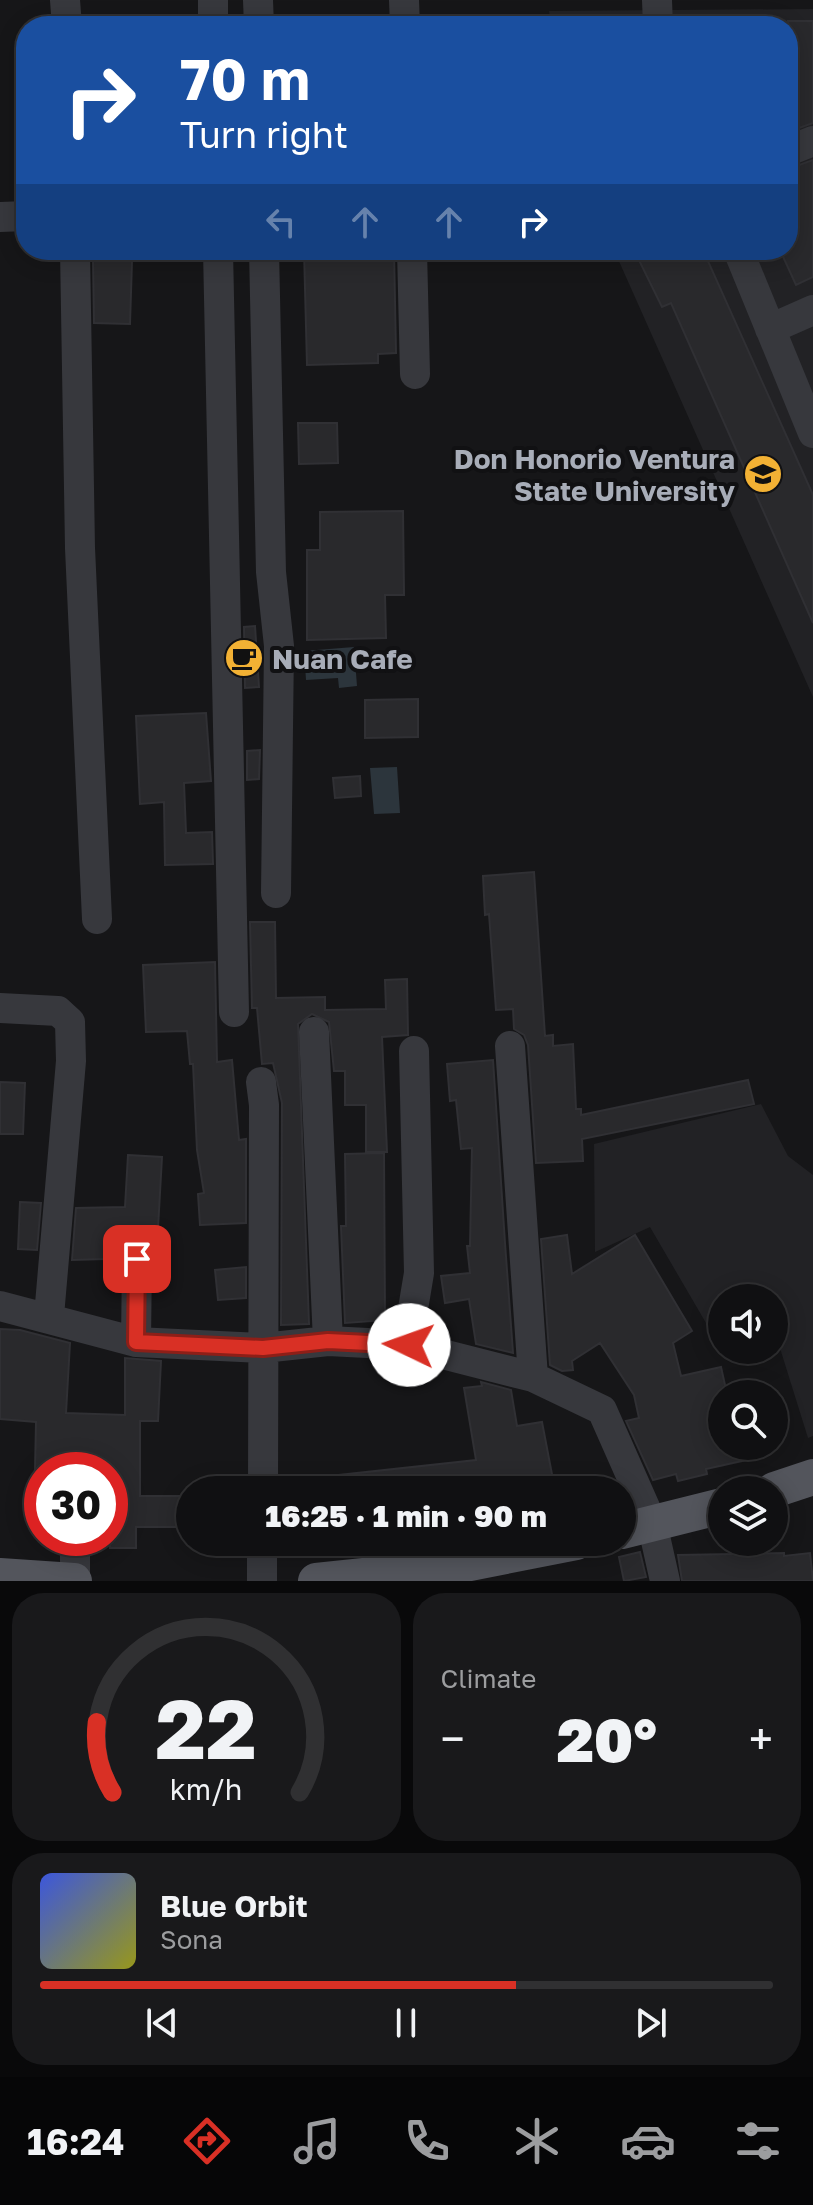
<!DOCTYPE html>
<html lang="en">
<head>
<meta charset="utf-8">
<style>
  :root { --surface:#101012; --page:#19191b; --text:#f1f3f6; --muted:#9c9d9f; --line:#303032; --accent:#d93025 }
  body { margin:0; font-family:"Golos Text",sans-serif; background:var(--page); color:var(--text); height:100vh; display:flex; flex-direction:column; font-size:30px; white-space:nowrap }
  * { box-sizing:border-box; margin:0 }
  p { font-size:26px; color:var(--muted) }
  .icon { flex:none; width:44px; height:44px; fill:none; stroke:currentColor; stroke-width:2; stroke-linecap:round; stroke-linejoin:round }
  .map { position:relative; height:1581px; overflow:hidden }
  .sheet { display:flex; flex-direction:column; gap:12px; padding:12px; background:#09090a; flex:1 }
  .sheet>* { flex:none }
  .hud { position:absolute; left:16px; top:16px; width:782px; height:244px; border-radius:32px; box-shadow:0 4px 20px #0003,0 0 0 2px var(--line); background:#1a4fa0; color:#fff; overflow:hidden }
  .controls { position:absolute; left:708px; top:1284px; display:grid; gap:16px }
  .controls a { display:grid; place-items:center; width:80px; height:80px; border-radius:50%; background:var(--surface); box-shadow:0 4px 20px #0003,0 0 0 2px var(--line); font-size:40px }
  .speed { position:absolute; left:24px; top:1452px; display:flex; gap:16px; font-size:40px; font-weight:700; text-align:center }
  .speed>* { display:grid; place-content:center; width:104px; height:104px; border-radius:50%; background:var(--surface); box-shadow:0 4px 20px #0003,0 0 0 2px var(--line); line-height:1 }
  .speed .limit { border:12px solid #d22; background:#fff; color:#111 }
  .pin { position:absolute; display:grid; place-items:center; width:68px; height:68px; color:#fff; margin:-34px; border-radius:16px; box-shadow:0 4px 12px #0006 }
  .me { position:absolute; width:88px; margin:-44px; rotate:273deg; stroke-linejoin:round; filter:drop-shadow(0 0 6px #0008) }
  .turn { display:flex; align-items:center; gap:28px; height:168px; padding:0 32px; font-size:36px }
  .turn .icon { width:104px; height:104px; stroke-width:2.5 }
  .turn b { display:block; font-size:56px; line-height:68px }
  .lanes { display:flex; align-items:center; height:76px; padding:0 32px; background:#0003; justify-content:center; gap:40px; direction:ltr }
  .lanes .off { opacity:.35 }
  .big { font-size:60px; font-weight:800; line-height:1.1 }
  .sheet .card { flex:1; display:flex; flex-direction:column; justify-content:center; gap:12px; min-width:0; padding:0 28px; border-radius:32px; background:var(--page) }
  .sheet .dial { align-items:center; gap:0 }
  .dial svg { height:208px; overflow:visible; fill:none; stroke:var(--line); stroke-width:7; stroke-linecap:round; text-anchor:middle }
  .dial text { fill:var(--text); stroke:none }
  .song { display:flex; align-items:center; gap:24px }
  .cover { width:96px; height:96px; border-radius:12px; background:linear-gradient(135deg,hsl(230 70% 55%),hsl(60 70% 35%)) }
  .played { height:8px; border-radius:4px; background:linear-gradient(90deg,var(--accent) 65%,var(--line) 65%) }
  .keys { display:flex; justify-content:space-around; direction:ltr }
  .heat { display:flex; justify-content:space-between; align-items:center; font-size:44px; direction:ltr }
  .sheet .tiles { flex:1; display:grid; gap:12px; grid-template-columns:1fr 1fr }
  .card:last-child { grid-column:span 2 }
  .trip { position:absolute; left:176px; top:1476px; width:460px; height:80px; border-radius:40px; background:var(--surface); box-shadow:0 4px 20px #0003,0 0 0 2px var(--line); font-weight:800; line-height:80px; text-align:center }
  .tab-bar { display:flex; height:128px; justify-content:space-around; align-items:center; background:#060607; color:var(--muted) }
  .tab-bar .icon { width:56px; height:56px }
  .tab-bar .on { color:var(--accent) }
  .tab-bar b { font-size:36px; color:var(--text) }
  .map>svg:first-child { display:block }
  .built { fill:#222225 }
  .water { fill:#2c353c }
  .building { fill:#29292c; stroke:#303034; stroke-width:2 }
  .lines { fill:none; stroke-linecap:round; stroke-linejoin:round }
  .minor { stroke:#37383d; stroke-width:30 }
  .major { stroke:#53555c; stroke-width:36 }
  .route-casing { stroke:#8d1f18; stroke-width:20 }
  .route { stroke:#d93025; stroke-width:14 }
  .labels { text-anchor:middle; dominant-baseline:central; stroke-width:8; stroke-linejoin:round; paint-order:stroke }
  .poi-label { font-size:28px; font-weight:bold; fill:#a8adb8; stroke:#111113; text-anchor:end }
</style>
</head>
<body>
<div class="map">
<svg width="813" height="1581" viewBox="0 0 813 1581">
  <rect width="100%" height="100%" fill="#161618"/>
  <path class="built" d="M813,9V697L614,250H788V26H551L549,11Z
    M761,1104L788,1156L813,1175V1436L808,1438L774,1329V1298H722V1318L706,1323L650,1227L595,1252L594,1144Z"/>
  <path class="water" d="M354,647L357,686L339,688L338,678L306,680L304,651Z
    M397,767L400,813L374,814L370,768Z"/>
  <path class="building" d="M788,21H813V123L788,132Z
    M813,160V277L796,285L780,250H788V169Z
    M304,250H394L396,353L378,354V363L307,365Z
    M634,250H703L813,495V623L671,303L662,307Z
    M93,260L132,261L130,324L94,323Z
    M298,423H337L338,463L299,464Z
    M403,511L404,595H385L386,638L307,640V550H320V512Z
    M255,626L259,687L245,688L244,627Z
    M418,699V737L365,738V700Z
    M206,713L211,781L184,783L186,833L212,832L213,864L165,865L164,802L140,804L136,716Z
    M260,750L259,779L247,780V751Z
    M360,776L361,796L335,798L333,778Z
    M534,872L545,1036L553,1035V1046L573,1044L576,1109H581V1115L748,1080L754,1104L582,1139L583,1161L536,1163L528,1045L524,1035L514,1029L513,1009L496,1010L489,914L485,915L483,876Z
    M250,922H275L276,998L325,997V1010L386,1009L385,980L407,979L408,1035L382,1037L387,1152H366V1105H345V1071H334L329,1022L312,1014L298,1024L309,1324L281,1325L282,1103L273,1063L262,1064L257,1008H252Z
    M215,962L217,1062L232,1060L239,1140L246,1139V1223L200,1225L198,1194L204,1193L197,1150L193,1064H190L187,1031L146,1032L143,965Z
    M493,1060L505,1243L513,1353L476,1344L469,1299L445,1303L441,1276L470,1273L467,1246H470L472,1148L461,1149L456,1100L450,1101L447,1064Z
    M0,1082L25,1083L23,1134H0Z
    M384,1153L385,1320L345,1323L341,1226H346L345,1154Z
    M128,1155L162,1157L157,1246L138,1241L105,1243V1259L72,1260L76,1208L125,1207Z
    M20,1202L41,1203L37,1250L18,1249Z
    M567,1235L572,1274L635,1235L692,1331L673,1343L681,1376L721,1367L727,1394H722V1446H768L769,1455L706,1469L707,1474L678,1481L676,1474L653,1480L626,1421L639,1418L634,1395L600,1343L572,1361L573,1370L562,1371L550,1365L541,1239Z
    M246,1267V1298L218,1300L215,1270Z
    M0,1329L20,1330L70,1343L66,1413L125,1415V1358L161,1361L158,1421H140V1496H190V1527H136V1548H110V1470H94L91,1459L77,1451L61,1459L58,1470H35L36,1422L0,1419Z
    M481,1382L511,1390L517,1426L542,1422L555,1490H331L330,1476L476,1460L464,1388L482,1386Z
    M640,1552L646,1577L624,1581L619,1557Z
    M784,1553V1556L810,1553L813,1581H682L678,1555Z"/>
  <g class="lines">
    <path class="minor" d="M65,0L67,26
      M213,0V26
      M258,0L259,26
      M404,0L405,26
      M657,0L658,26
      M788,151L813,141
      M0,217L26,216
      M75,250L80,548L97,919
      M218,250L234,1012
      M264,250L271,572L279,646L276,893
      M412,250L415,374
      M738,250L813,433
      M770,329L813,310
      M0,1008L58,1011L70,1022L71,1061L49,1316
      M314,1032L328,1341
      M510,1046L533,1377
      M261,1082L264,1105L263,1490
      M0,1306L136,1342L263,1348L328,1341L407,1345L533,1377L602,1410L652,1523L665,1581
      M136,1342L137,1259
      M407,1345L419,1273L414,1051
      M76,1470V1469
      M75,1581V1538
      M262,1581V1542"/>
    <path class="major" d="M774,1490L813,1477
      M622,1531L722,1506
      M0,1576L74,1581
      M316,1581L450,1567L576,1542"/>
  </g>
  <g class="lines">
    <g class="route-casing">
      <path id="route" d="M137,1259L136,1342L263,1348L328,1341L409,1345"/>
    </g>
    <use href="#route" class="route"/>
  </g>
  <defs>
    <g id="university-disc" transform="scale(2)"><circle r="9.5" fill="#f2b134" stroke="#111113"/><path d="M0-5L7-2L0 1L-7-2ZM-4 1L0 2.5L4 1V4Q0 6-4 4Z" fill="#111"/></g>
    <g id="cafe-disc" transform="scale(2)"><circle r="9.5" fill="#f2b134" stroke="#111113"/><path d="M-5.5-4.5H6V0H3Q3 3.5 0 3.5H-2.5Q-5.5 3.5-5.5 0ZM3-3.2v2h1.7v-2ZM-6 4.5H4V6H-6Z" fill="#111"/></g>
  </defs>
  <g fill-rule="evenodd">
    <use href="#university-disc" x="763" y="474"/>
    <use href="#cafe-disc" x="244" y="658"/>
  </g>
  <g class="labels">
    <g class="poi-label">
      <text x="735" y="458">Don Honorio Ventura<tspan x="735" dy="32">State University</tspan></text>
      <text x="272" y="658" text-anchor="start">Nuan Cafe</text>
    </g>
  </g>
</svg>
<div class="controls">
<a><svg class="icon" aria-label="sound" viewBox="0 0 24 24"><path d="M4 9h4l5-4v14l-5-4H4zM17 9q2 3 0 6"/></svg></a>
<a><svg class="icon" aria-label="search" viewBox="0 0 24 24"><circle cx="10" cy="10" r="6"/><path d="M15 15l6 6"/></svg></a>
<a><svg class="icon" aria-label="layers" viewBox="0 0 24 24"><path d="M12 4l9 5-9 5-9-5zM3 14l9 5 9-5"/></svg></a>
</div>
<div class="speed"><div class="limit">30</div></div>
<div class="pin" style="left:137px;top:1259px;background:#d93025"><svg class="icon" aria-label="arrive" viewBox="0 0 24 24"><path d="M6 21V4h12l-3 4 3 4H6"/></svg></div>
<svg class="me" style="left:409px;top:1345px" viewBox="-20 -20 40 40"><circle r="19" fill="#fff"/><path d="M0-13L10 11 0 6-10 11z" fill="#d93025"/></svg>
<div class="trip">16:25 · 1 min · 90 m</div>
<div class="hud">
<div class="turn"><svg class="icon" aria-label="right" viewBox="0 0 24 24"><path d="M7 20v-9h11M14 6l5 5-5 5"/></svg><div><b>70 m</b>Turn right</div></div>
<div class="lanes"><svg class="icon off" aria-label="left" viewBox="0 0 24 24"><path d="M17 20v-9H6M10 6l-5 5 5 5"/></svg><svg class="icon off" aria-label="ahead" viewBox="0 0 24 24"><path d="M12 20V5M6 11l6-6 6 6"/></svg><svg class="icon off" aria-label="ahead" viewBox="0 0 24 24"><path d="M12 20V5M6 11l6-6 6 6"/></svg><svg class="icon" aria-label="right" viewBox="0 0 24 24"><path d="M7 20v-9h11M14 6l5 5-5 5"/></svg></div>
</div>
</div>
<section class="sheet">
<div class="tiles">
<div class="card dial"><svg viewBox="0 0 100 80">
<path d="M14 69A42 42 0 1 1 86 69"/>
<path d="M14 69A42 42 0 0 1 8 42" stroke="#d93025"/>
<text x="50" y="56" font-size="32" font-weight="700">22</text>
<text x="50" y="72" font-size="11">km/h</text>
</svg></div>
<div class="card"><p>Climate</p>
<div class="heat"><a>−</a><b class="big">20°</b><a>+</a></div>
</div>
<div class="card">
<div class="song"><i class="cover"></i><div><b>Blue Orbit</b><p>Sona</p></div></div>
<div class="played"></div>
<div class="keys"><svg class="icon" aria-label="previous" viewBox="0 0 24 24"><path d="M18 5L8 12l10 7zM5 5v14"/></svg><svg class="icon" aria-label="pause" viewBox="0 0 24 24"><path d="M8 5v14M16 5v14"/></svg><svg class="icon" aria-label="next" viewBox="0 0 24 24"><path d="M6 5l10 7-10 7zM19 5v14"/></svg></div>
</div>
</div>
</section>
<nav class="tab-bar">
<b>16:24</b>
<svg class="icon on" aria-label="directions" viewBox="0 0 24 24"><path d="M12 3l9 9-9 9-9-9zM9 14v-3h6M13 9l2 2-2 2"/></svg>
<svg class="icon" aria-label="music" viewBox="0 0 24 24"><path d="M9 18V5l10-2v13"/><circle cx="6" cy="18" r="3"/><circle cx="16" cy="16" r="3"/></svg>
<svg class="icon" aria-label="phone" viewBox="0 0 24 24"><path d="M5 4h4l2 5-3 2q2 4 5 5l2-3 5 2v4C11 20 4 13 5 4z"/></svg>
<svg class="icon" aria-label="climate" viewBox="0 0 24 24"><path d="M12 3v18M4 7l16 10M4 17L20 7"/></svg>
<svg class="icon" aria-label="car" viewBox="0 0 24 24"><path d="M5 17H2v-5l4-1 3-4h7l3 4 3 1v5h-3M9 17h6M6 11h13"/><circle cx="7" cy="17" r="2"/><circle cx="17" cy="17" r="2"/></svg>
<svg class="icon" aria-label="filters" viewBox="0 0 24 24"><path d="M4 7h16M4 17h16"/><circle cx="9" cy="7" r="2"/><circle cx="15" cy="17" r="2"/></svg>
</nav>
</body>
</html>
